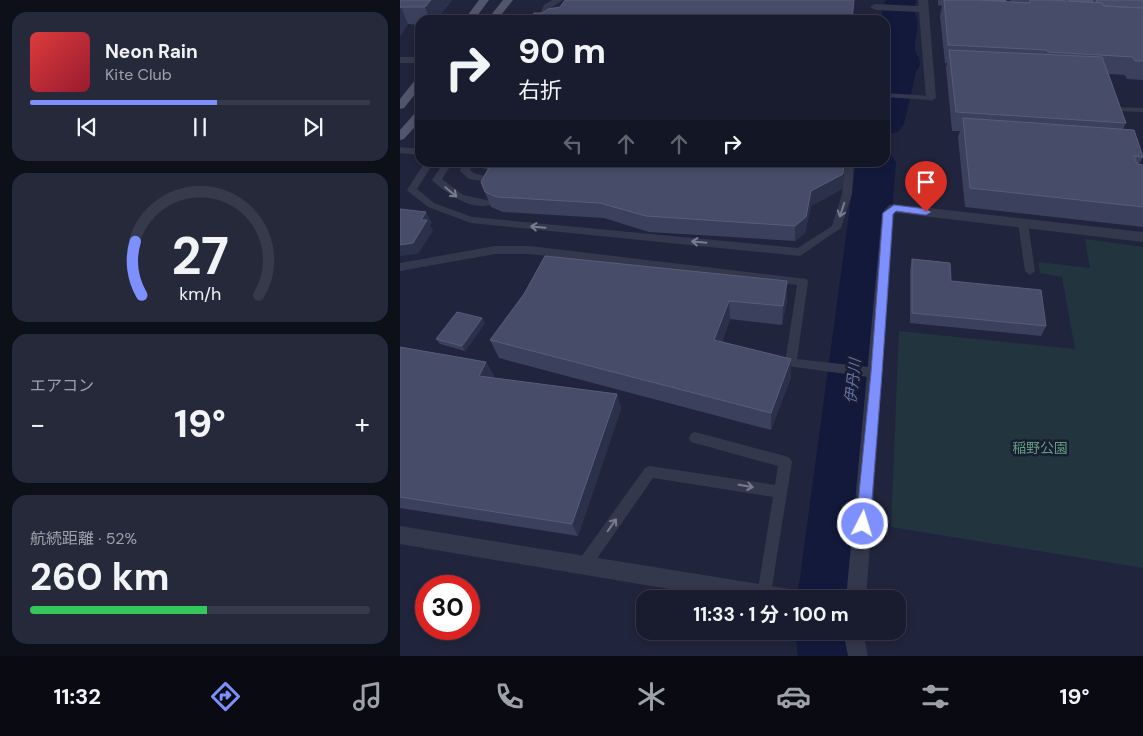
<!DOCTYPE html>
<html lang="ja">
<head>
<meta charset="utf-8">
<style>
  :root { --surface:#181c2e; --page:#25293a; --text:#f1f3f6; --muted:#9fa1aa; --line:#363a4a; --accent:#7e90ff }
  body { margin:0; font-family:"DM Sans","Noto Sans JP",sans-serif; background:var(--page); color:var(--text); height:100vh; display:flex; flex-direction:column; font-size:19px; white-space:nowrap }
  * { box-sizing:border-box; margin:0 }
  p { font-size:16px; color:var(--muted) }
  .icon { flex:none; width:28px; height:28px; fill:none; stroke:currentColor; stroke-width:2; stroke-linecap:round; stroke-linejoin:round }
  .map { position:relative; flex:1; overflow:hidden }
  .side { display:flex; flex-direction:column; gap:12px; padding:12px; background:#0d0f19; width:400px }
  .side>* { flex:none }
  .banner { position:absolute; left:15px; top:15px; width:475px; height:152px; border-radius:15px; box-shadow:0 2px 8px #0003,0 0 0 1px var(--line); background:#181c2e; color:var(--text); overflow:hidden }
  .speed { position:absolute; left:15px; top:575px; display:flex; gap:10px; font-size:25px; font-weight:700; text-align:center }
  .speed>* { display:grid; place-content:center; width:65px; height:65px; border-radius:50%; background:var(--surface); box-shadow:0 2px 8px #0003,0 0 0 1px var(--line); line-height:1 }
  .speed .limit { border:8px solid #d22; background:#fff; color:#111 }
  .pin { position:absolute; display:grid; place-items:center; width:42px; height:42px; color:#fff; margin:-51px -21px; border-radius:50% 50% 50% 0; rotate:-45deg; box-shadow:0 0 5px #0007 }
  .pin .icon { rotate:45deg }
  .me { position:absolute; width:55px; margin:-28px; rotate:5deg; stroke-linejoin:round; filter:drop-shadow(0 0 4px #0008) }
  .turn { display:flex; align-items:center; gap:18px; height:105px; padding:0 20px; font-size:22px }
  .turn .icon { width:65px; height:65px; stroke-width:2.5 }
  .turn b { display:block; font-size:35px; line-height:42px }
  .lanes { display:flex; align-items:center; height:48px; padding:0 20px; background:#0003; justify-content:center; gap:25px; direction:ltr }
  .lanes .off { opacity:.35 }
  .big { font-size:38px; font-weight:700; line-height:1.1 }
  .side .widget { flex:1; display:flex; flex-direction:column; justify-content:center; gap:8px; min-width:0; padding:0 18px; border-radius:15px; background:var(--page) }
  .side .dial { align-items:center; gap:0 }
  .dial svg { height:130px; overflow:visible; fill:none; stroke:var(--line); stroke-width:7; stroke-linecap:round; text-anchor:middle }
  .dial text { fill:var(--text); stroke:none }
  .song { display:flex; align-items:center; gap:15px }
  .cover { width:60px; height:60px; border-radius:8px; background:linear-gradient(135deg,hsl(0 70% 55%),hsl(350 70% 35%)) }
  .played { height:5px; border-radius:2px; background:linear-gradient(90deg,var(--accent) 55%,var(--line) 55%) }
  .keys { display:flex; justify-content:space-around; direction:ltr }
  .heat { display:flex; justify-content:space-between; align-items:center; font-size:28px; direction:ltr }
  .charge { height:8px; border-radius:4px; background:linear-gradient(90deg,#34c759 52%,var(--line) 0) }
  .trip { position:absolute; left:236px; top:590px; width:270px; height:50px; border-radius:15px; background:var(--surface); box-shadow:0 2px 8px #0003,0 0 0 1px var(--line); font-weight:700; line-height:50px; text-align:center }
  .tabs { display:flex; height:80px; justify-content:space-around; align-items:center; background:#0a0b12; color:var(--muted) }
  .tabs .icon { width:35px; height:35px }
  .tabs .selected { color:var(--accent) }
  .tabs b { font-size:22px; color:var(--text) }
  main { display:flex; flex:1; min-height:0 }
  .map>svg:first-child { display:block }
  .green { fill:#22343e }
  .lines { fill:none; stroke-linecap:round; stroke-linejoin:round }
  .river { fill:#13193b; fill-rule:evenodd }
  .lane { fill:#34384d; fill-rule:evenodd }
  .street { fill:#34384d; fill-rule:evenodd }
  .primary { fill:#52566d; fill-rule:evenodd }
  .wall { fill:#3b415c }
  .shaded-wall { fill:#2b304b }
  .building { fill:#474d68; stroke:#585d77 }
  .oneway { stroke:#787c91 }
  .route { fill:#7e90ff; stroke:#525ea6 }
  .labels { text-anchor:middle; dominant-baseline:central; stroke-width:5; stroke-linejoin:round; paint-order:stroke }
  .park-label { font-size:14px; fill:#649c7f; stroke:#191d31 }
  .water-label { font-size:15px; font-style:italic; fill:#6571ab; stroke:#191d31 }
</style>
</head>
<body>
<main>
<section class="side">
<div class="widget">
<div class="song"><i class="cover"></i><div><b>Neon Rain</b><p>Kite Club</p></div></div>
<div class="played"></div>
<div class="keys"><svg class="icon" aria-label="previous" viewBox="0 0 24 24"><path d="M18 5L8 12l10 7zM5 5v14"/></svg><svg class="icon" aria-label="pause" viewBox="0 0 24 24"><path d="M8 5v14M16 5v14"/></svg><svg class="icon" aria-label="next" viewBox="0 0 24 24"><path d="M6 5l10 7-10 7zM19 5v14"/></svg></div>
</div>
<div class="widget dial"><svg viewBox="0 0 100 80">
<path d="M14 69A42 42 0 1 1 86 69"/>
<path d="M14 69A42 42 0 0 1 10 36" stroke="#7e90ff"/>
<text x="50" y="56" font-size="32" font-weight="700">27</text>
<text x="50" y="72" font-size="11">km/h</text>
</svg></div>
<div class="widget"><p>エアコン</p>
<div class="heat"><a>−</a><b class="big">19°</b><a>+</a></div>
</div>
<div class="widget"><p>航続距離 · 52%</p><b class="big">260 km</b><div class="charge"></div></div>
</section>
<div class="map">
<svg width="743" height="656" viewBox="0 0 743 656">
  <rect width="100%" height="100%" fill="#20253d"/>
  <path class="green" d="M685,239L743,247V568L491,527L499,331L675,349L662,277L640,273L638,262L690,268Z"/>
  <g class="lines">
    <path class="river" d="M486,0H516L514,12C522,24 514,37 515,51C521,59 522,64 516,72L504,124L498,132L485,135L486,23C481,16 481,8 486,0Z
      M485,152L490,153L496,162L463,599H397L456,162H485Z
      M395,631H463L468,656H398Z"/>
    <path class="lane" d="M485,93L531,96L535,98L531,100L485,97Z
      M713,107L743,108V112L716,111L712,109Z
      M9,123L20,124V130L6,128V124Z
      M0,147L20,149V155L0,153Z
      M25,162H34L17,189L34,203L72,217L398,248L432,226L442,194L445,162H454L452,194L441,228L400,256L71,223L28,207L9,192L7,190Z
      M44,162H53L42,179L63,195L91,201V205C70,210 49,195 34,182L32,180Z
      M63,162H72L70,170C78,178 91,174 100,180L95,183L69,179L60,171Z
      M623,220L628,223L635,271L630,275L625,271L618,223Z
      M95,246H130L407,279L408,282L397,359L476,368L480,370L482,373L480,376L476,378L387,366L385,363L397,285L130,254H95L0,271V263Z
      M295,432L385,456L390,458L392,462L370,599H358L357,595L373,497L253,478L189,570L184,572L179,570L177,565L179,560L245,468L250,466L375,485L378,466L291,442L289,438L291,434Z"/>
    <path class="street" d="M152,0H163L151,8L147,20H137L144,5Z
      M518,0H528L536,98L531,101L526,98L519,12L475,10L470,7L475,4L519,6Z
      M0,57H20V63H0Z
      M494,204L743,232V242L497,213L494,215L466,599H446L482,213L489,205Z
      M0,526L390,589L397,592L400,599H329L0,544Z
      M443,631H463L468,656H448Z"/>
    <path class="primary" d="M79,0H89L74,20H64Z
      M103,0H113L97,20H87Z
      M20,78V88L4,108L0,109V99L16,79Z
      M20,111V121L4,139L0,140V130L16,112Z"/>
  </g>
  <path class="wall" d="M0,0H52L36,20H20V25L8,24L0,36Z
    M538,0H606V1L611,2L610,0H665L667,1L666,0H743V80L727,79L725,75L709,74L726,123L723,129L743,157L739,164L743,165V227L565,207L558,137L560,131H552L546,68L547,63H545L540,16L542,6L538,5Z
    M71,162H444L442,189L411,206L405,233L395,241L249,232L204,218L103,212L91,207L81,182L88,169L73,167Z
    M512,259L551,281L646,326L641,336L510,323V270Z
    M124,294L387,300L382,325L330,319L322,342L391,359V377L371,430L99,358L90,340Z
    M85,323L65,351L40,344L36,339Z
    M0,347L86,362L94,376L93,378L217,394L221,409L178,536L0,508Z"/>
  <path class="shaded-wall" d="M31,0H52L36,20H30L25,7Z
    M1,7L8,24L0,36V8Z
    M443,174L442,189L411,206L405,233L395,241V226L411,191Z
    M26,212L32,223L30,225L33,231L18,254L0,256V245L21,220Z
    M387,281V300L382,325L383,306Z
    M329,301L330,319L316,358L314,340Z
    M82,318L85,323L65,351L62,346Z
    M391,359V377L371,430V413Z
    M86,362L94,376L87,390L79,376Z
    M217,394L221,409L178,536L172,524Z"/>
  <path class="building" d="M0,0H31L25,7H1L0,8Z
    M165,0H454L452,20H130L134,13H142L148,9L160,7Z
    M544,0H578L630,3V0H650L702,3L704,6L743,8V61H735L733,57L648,52L647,50L548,45Z
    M583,0H606V1Z
    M669,0H692L693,2L669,1Z
    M696,0H743V8L704,6L702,3L697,2Z
    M549,50L702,57L726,123L556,112Z
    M563,118L734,130L743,157L734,156L737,164L743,165V207L570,188Z
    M92,162H444L443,174L411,191L406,217L395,226L246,216L200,203L97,197L85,192L81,182Z
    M0,209L26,212L21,220H27L13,243L0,245Z
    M145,256L387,281L383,306L329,301L314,340L391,359L371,413L90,340L124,294Z
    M512,259L550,263L551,281L641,290L646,326L512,313Z
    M57,312L82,318L62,346L36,339Z
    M0,347L86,362L79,376L217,394L172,524L0,497Z"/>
  <defs><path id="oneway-shaft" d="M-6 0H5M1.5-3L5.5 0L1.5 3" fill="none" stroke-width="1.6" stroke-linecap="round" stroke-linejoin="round" transform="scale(1.25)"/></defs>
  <g class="oneway">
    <use href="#oneway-shaft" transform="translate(51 192) rotate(40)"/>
    <use href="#oneway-shaft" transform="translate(442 210) rotate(108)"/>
    <use href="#oneway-shaft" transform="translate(138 227) rotate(-175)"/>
    <use href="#oneway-shaft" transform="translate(299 242) rotate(-175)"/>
    <use href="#oneway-shaft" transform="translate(346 486) rotate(9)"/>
    <use href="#oneway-shaft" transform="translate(212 525) rotate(-55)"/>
  </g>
  <path class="route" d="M494,205L526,209L531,212L526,215L496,211L493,214L482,373L470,524L468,528L463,530L458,528L456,524L471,373L483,213Z"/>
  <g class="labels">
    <g class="park-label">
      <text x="640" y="448">稲野公園</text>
    </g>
    <g class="water-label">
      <text transform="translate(453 381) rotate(-84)">伊丹川</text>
    </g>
  </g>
</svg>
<div class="speed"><div class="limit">30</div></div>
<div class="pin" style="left:526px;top:212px;background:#d93025"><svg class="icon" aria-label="arrive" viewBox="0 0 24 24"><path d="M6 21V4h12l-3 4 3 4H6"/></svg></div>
<svg class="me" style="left:463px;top:524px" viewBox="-20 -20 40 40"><circle r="17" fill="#7e90ff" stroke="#fff" stroke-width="3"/><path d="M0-11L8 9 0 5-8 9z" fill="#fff"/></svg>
<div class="trip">11:33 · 1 分 · 100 m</div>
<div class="banner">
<div class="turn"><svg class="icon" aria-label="right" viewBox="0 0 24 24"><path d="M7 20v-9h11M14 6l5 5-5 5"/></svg><div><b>90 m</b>右折</div></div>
<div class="lanes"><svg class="icon off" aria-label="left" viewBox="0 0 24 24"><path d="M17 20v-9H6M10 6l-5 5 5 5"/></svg><svg class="icon off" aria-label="ahead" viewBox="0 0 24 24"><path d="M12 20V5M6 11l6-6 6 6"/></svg><svg class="icon off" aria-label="ahead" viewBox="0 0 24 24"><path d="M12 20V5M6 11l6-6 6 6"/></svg><svg class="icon" aria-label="right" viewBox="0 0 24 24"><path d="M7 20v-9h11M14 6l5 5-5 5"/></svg></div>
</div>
</div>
</main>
<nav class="tabs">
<b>11:32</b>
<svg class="icon selected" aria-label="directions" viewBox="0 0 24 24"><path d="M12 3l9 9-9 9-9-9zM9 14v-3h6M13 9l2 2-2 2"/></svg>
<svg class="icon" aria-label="music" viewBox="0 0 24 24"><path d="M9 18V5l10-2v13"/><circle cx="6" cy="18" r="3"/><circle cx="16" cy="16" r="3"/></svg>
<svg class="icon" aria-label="phone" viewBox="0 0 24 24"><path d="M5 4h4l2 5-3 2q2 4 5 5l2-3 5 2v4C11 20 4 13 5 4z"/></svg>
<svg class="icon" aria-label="climate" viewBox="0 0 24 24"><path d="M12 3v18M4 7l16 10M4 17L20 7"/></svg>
<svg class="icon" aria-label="car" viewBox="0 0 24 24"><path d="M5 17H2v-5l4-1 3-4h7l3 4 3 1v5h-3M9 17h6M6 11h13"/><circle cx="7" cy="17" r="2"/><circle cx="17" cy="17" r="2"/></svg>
<svg class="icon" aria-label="filters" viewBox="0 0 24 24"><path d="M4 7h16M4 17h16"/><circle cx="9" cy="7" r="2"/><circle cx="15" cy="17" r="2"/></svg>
<b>19°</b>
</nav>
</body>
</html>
